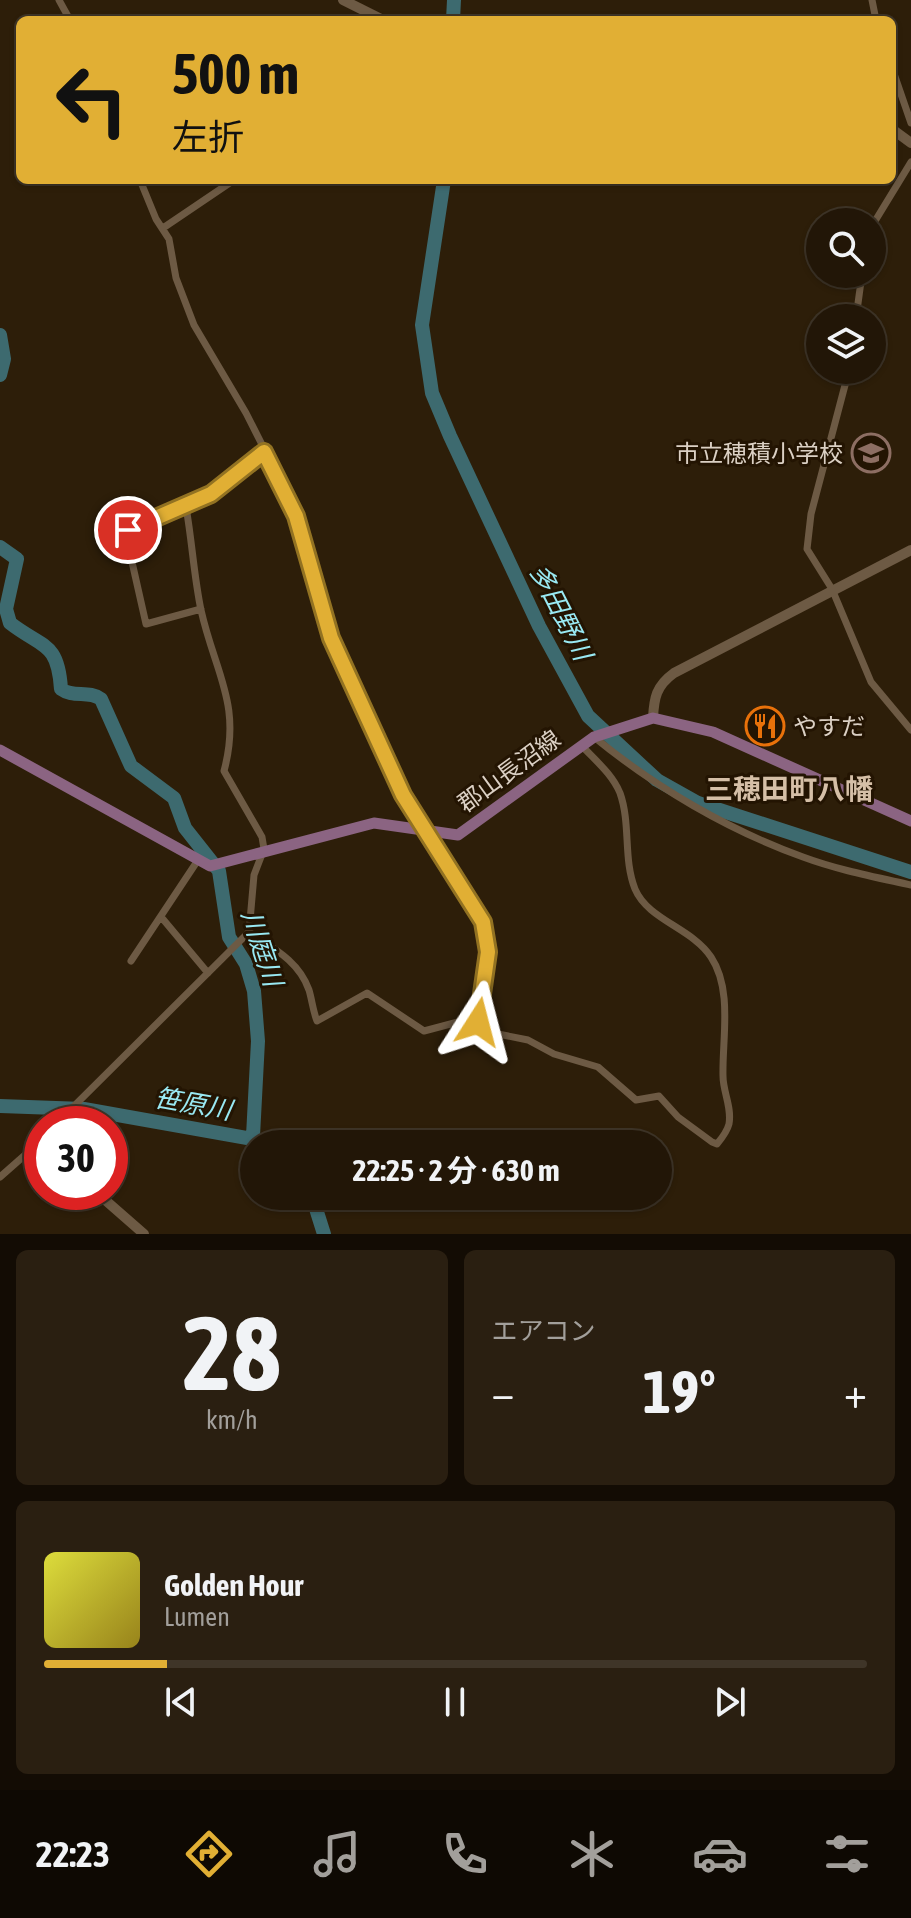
<!DOCTYPE html>
<html lang="ja">
<head>
<meta charset="utf-8">
<style>
  :root { --surface:#221607; --page:#2a1f11; --text:#f1f3f6; --muted:#a29f9b; --line:#3f3528; --accent:#e1af34 }
  body { margin:0; font-family:"Asap Condensed","Noto Sans JP",sans-serif; background:var(--page); color:var(--text); height:100vh; display:flex; flex-direction:column; font-size:30px; white-space:nowrap }
  * { box-sizing:border-box; margin:0 }
  p { font-size:26px; color:var(--muted) }
  .icon { flex:none; width:44px; height:44px; fill:none; stroke:currentColor; stroke-width:2; stroke-linecap:round; stroke-linejoin:round }
  .map { position:relative; height:1234px; overflow:hidden }
  .sheet { display:flex; flex-direction:column; gap:16px; padding:16px; background:#130c04; flex:1 }
  .sheet>* { flex:none }
  .hud { position:absolute; left:16px; top:16px; width:880px; height:168px; border-radius:12px; box-shadow:0 2px 6px #0004,0 0 0 2px var(--line); background:#e1af34; color:#111; overflow:hidden }
  .fabs { position:absolute; left:806px; top:208px; display:grid; gap:16px }
  .fabs a { display:grid; place-items:center; width:80px; height:80px; border-radius:50%; background:var(--surface); box-shadow:0 2px 6px #0004,0 0 0 2px var(--line); font-size:40px }
  .speed { position:absolute; left:24px; top:1106px; display:flex; gap:16px; font-size:40px; font-weight:700; text-align:center }
  .speed>* { display:grid; place-content:center; width:104px; height:104px; border-radius:50%; background:var(--surface); box-shadow:0 2px 6px #0004,0 0 0 2px var(--line); line-height:1 }
  .speed .limit { border:12px solid #d22; background:#fff; color:#111 }
  .pin { position:absolute; display:grid; place-items:center; width:68px; height:68px; color:#fff; margin:-34px; border:4px solid #fff; border-radius:50%; box-shadow:0 2px 8px #0007 }
  .me { position:absolute; width:88px; margin:-44px; rotate:9deg; stroke-linejoin:round; filter:drop-shadow(0 0 6px #0008) }
  .turn { display:flex; align-items:center; gap:28px; height:168px; padding:0 24px; font-size:36px }
  .turn .icon { width:104px; height:104px; stroke-width:2.5 }
  .turn b { display:block; font-size:56px; line-height:68px }
  .big { font-size:60px; font-weight:700; line-height:1.1 }
  .sheet .card { flex:1; display:flex; flex-direction:column; justify-content:center; gap:12px; min-width:0; padding:0 28px; border-radius:12px; background:var(--page) }
  .sheet .dial { align-items:center; gap:0 }
  .dial b { font-size:104px; line-height:1 }
  .song { display:flex; align-items:center; gap:24px }
  .cover { width:96px; height:96px; border-radius:12px; background:linear-gradient(135deg,hsl(60 70% 55%),hsl(50 70% 35%)) }
  .played { height:8px; border-radius:4px; background:linear-gradient(90deg,var(--accent) 15%,var(--line) 15%) }
  .keys { display:flex; justify-content:space-around; direction:ltr }
  .heat { display:flex; justify-content:space-between; align-items:center; font-size:44px; direction:ltr }
  .sheet .tiles { flex:1; display:grid; gap:16px; grid-template-columns:1fr 1fr }
  .card:last-child { grid-column:span 2 }
  .trip { position:absolute; left:240px; top:1130px; width:432px; height:80px; border-radius:40px; background:var(--surface); box-shadow:0 2px 6px #0004,0 0 0 2px var(--line); font-weight:700; line-height:80px; text-align:center }
  .dock { display:flex; height:128px; justify-content:space-around; align-items:center; background:#0e0903; color:var(--muted) }
  .dock .icon { width:56px; height:56px }
  .dock .current { color:var(--accent) }
  .dock b { font-size:36px; color:var(--text) }
  .map>svg:first-child { display:block }
  .lines { fill:none; stroke-linecap:round; stroke-linejoin:round }
  .river { stroke:#3d6a6f; stroke-width:14 }
  .street { stroke:#6d5a44; stroke-width:7 }
  .secondary { stroke:#6d5a44; stroke-width:10 }
  .primary { stroke:#8b6482; stroke-width:11 }
  .route-casing { stroke:#927222; stroke-width:20 }
  .route { stroke:#e1af34; stroke-width:14 }
  .labels { text-anchor:middle; dominant-baseline:central; stroke-width:6; stroke-linejoin:round; paint-order:stroke }
  .poi-label { font-size:24px; fill:#dbd0c4; stroke:#231402; text-anchor:end }
  .street-label { font-size:24px; fill:#dbd0c4; stroke:#231402 }
  .water-label { font-size:26px; font-style:italic; fill:#99e9f3; stroke:#231402 }
  .quarter-label { font-size:28px; font-weight:bold; fill:#d5bfa7; stroke:#231402 }
</style>
</head>
<body>
<div class="map">
<svg width="911" height="1234" viewBox="0 0 911 1234">
  <rect width="100%" height="100%" fill="#2d1e09"/>
  <g class="lines">
    <path class="river" d="M453,20L454,0
      M444,180L422,325L432,393L450,436L539,626L588,716L657,780L698,803L911,872
      M0,335L4,359L0,375
      M0,547L17,559L6,609L10,623C42,648 58,641 61,689C73,698 89,690 101,699L131,766L174,798L185,828L219,871L229,937L246,964L254,991L258,1041L253,1136
      M0,1106L84,1109L281,1144
      M312,1196L324,1234"/>
    <path class="street" d="M59,0L70,20
      M872,0L876,20
      M892,68L911,123
      M140,180L156,219L169,239L176,278L194,325L246,413L289,498L331,638L403,795L483,922L488,945L478,1022
      M872,226L911,162
      M163,228L234,180
      M856,318L862,274
      M849,370L811,514L807,549L832,589L871,682L911,730
      M201,609L146,624L125,531L211,494L264,452
      M594,737C655,787 728,830 803,857C838,870 875,877 911,885
      M162,918L208,973
      M249,932C273,948 299,961 309,990C312,1000 313,1011 317,1021L367,993L424,1031L458,1022H478
      M131,961L198,860
      M478,1022L483,1031L528,1040L554,1054L598,1067L636,1100L659,1096L678,1117L712,1142L717,1144C722,1138 727,1132 729,1124C732,1107 723,1092 723,1076C722,1039 733,990 711,957C692,928 648,920 635,889C623,859 631,824 620,793C612,774 596,761 582,746
      M56,1124L249,932L254,875L264,849L262,837L224,771C242,704 215,673 201,610C194,577 192,541 186,507
      M0,1177L42,1140"/>
    <path class="secondary" d="M343,0L383,20
      M892,129L911,143
      M653,718C654,698 656,686 674,673L911,550
      M41,1142L42,1143
      M96,1192L144,1234"/>
    <path class="primary" d="M0,750L210,866L374,823L458,835L594,737L653,718L713,732L911,821"/>
  </g>
  <g class="lines">
    <g class="route-casing">
      <path id="route" d="M128,530L211,494L264,452L296,516L331,638L403,795L483,922L488,952L478,1022"/>
    </g>
    <use href="#route" class="route"/>
  </g>
  <defs>
    <g id="school-ring" transform="scale(2)"><circle r="9.5" fill="#231402" stroke="#8d6e63" stroke-width="1.5"/><path d="M0-5L7-2L0 1L-7-2ZM-4 1L0 2.5L4 1V4Q0 6-4 4Z" fill="#8d6e63"/></g>
    <g id="restaurant-ring" transform="scale(2)"><circle r="9.5" fill="#231402" stroke="#e8710a" stroke-width="1.5"/><path d="M-5-6h1v4h1v-4h1v4h1v-4h1v5L-1.5 .5V6h-2V.5L-5-1ZM5-6V6H3V1.5H1.5Q1.5-4 5-6Z" fill="#e8710a"/></g>
  </defs>
  <g fill-rule="evenodd">
    <use href="#school-ring" x="871" y="453"/>
    <use href="#restaurant-ring" x="765" y="726"/>
  </g>
  <g class="labels">
    <g class="poi-label">
      <text x="843" y="453">市立穂積小学校</text>
      <text x="793" y="726" text-anchor="start">やすだ</text>
    </g>
    <g class="street-label">
      <text transform="translate(509 771) rotate(-36)">郡山長沼線</text>
    </g>
    <g class="water-label">
      <text transform="translate(561 612) rotate(63)">多田野川</text>
      <text transform="translate(262 948) rotate(72)">川庭川</text>
      <text transform="translate(193 1104) rotate(10)">笹原川</text>
    </g>
    <g class="quarter-label">
      <text x="789" y="789">三穂田町八幡</text>
    </g>
  </g>
</svg>
<div class="fabs">
<a><svg class="icon" aria-label="search" viewBox="0 0 24 24"><circle cx="10" cy="10" r="6"/><path d="M15 15l6 6"/></svg></a>
<a><svg class="icon" aria-label="layers" viewBox="0 0 24 24"><path d="M12 4l9 5-9 5-9-5zM3 14l9 5 9-5"/></svg></a>
</div>
<div class="speed"><div class="limit">30</div></div>
<div class="pin" style="left:128px;top:530px;background:#d93025"><svg class="icon" aria-label="arrive" viewBox="0 0 24 24"><path d="M6 21V4h12l-3 4 3 4H6"/></svg></div>
<svg class="me" style="left:478px;top:1022px" viewBox="-20 -20 40 40"><path d="M0-17L14 15 0 8-14 15z" fill="#e1af34" stroke="#fff" stroke-width="4"/></svg>
<div class="trip">22:25 · 2 分 · 630 m</div>
<div class="hud">
<div class="turn"><svg class="icon" aria-label="left" viewBox="0 0 24 24"><path d="M17 20v-9H6M10 6l-5 5 5 5"/></svg><div><b>500 m</b>左折</div></div>
</div>
</div>
<section class="sheet">
<div class="tiles">
<div class="card dial"><b>28</b><p>km/h</p></div>
<div class="card"><p>エアコン</p>
<div class="heat"><a>−</a><b class="big">19°</b><a>+</a></div>
</div>
<div class="card">
<div class="song"><i class="cover"></i><div><b>Golden Hour</b><p>Lumen</p></div></div>
<div class="played"></div>
<div class="keys"><svg class="icon" aria-label="previous" viewBox="0 0 24 24"><path d="M18 5L8 12l10 7zM5 5v14"/></svg><svg class="icon" aria-label="pause" viewBox="0 0 24 24"><path d="M8 5v14M16 5v14"/></svg><svg class="icon" aria-label="next" viewBox="0 0 24 24"><path d="M6 5l10 7-10 7zM19 5v14"/></svg></div>
</div>
</div>
</section>
<nav class="dock">
<b>22:23</b>
<svg class="icon current" aria-label="directions" viewBox="0 0 24 24"><path d="M12 3l9 9-9 9-9-9zM9 14v-3h6M13 9l2 2-2 2"/></svg>
<svg class="icon" aria-label="music" viewBox="0 0 24 24"><path d="M9 18V5l10-2v13"/><circle cx="6" cy="18" r="3"/><circle cx="16" cy="16" r="3"/></svg>
<svg class="icon" aria-label="phone" viewBox="0 0 24 24"><path d="M5 4h4l2 5-3 2q2 4 5 5l2-3 5 2v4C11 20 4 13 5 4z"/></svg>
<svg class="icon" aria-label="climate" viewBox="0 0 24 24"><path d="M12 3v18M4 7l16 10M4 17L20 7"/></svg>
<svg class="icon" aria-label="car" viewBox="0 0 24 24"><path d="M5 17H2v-5l4-1 3-4h7l3 4 3 1v5h-3M9 17h6M6 11h13"/><circle cx="7" cy="17" r="2"/><circle cx="17" cy="17" r="2"/></svg>
<svg class="icon" aria-label="filters" viewBox="0 0 24 24"><path d="M4 7h16M4 17h16"/><circle cx="9" cy="7" r="2"/><circle cx="15" cy="17" r="2"/></svg>
</nav>
</body>
</html>
